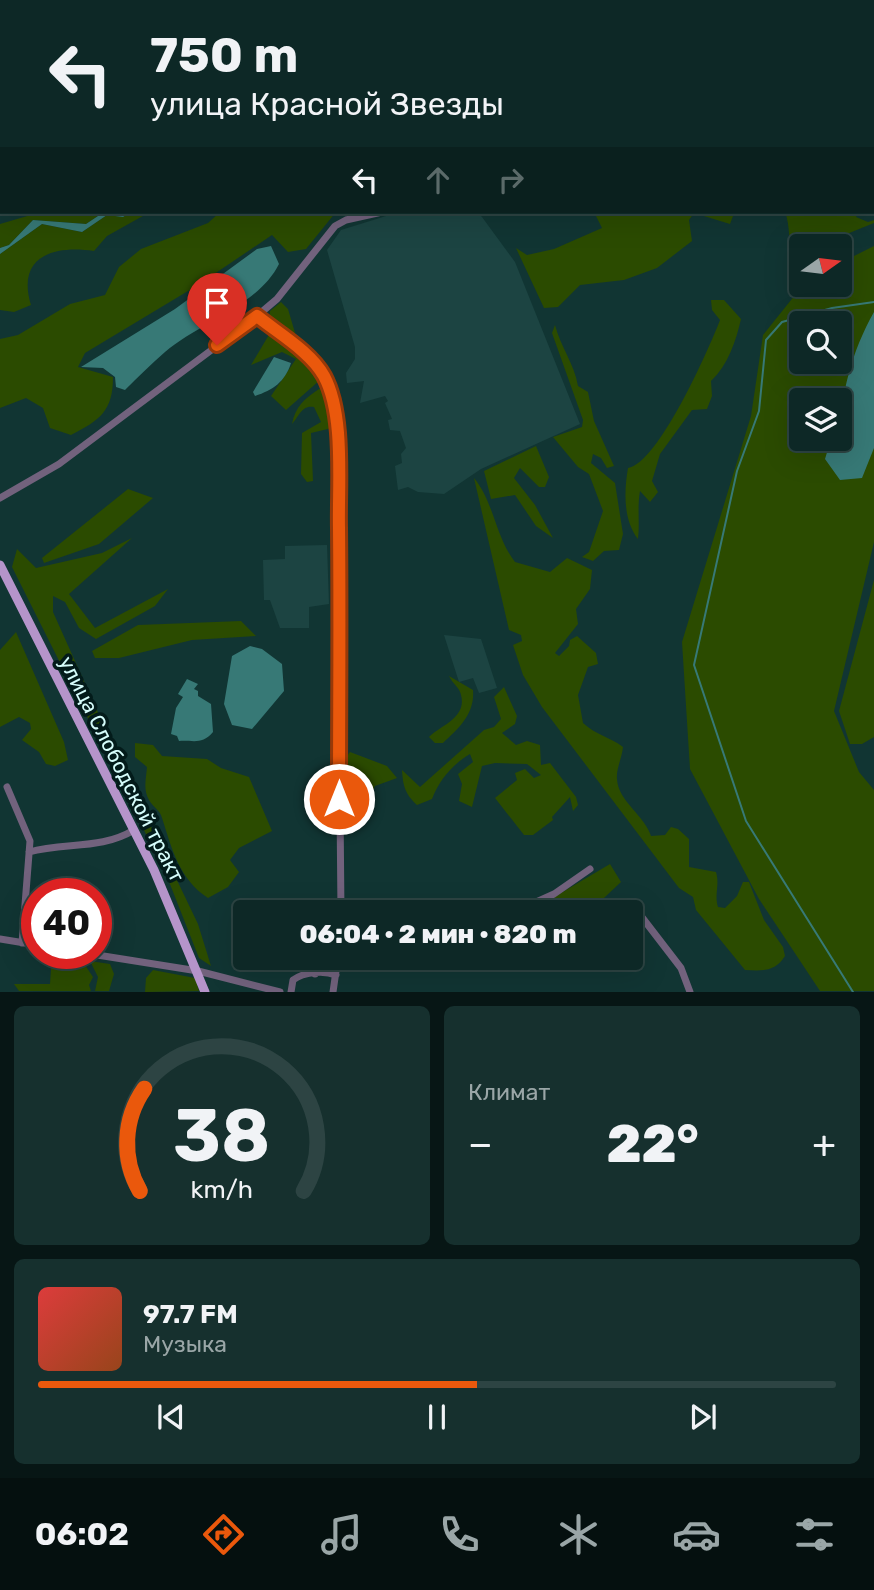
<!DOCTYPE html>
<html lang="ru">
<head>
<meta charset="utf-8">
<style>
  :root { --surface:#0d2826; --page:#16302e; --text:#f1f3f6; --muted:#9aa6a7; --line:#2d4443; --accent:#ea580c }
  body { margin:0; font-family:Rubik,sans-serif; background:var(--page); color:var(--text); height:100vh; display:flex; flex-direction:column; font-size:26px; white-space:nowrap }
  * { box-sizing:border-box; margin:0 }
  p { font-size:23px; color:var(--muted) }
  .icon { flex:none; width:38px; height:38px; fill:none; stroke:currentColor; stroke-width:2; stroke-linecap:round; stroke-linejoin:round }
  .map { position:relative; height:992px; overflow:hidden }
  .drawer { display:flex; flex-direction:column; gap:14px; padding:14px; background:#071615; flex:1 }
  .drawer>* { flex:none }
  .top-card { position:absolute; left:0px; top:0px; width:875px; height:214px; box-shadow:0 7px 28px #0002,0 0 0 2px var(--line); background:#0d2826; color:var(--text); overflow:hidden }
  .needle { width:46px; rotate:76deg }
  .fabs { position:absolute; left:789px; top:234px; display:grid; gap:14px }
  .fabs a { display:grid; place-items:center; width:63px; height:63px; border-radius:7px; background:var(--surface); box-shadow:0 7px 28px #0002,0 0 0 2px var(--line); font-size:35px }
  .speed { position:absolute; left:21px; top:878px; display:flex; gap:14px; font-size:35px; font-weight:700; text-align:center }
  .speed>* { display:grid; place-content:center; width:91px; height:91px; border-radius:50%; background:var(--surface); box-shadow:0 7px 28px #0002,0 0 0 2px var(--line); line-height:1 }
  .speed .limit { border:10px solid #d22; background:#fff; color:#111 }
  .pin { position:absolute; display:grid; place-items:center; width:60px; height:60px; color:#fff; margin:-72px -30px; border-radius:50% 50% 50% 0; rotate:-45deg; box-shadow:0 0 7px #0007 }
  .pin .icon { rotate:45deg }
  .me { position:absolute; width:77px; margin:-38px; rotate:0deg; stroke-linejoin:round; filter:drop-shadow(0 0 5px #0008) }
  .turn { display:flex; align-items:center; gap:24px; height:147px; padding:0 35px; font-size:32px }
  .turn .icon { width:91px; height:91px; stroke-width:2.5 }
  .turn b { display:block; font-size:49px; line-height:60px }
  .lanes { display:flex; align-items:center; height:66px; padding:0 35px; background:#0003; justify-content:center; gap:35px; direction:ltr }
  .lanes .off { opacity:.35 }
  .big { font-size:52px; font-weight:800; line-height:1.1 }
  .drawer .card { flex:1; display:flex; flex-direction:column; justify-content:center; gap:10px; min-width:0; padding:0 24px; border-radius:10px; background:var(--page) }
  .drawer .dial { align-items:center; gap:0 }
  .dial svg { height:182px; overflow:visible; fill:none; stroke:var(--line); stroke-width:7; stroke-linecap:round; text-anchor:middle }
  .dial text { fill:var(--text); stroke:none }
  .song { display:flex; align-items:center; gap:21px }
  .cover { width:84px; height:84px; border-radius:10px; background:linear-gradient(135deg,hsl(0 70% 55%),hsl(20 70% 35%)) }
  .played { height:7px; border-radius:4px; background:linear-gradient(90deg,var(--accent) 55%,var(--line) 55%) }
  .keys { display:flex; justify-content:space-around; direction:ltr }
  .heat { display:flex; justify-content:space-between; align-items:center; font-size:38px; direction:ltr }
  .drawer .tiles { flex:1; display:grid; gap:14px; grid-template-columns:1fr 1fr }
  .card:last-child { grid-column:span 2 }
  .trip { position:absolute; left:233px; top:900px; width:410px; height:70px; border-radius:7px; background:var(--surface); box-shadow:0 7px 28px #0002,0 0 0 2px var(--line); font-weight:800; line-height:70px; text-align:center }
  .tabs { display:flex; height:112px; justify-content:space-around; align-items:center; background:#05100f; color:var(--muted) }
  .tabs .icon { width:49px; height:49px }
  .tabs .on { color:var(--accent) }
  .tabs b { font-size:32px; color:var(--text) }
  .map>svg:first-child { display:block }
  .built { fill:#1c4442 }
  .green { fill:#2b4b00; fill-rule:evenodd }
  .water { fill:#377976 }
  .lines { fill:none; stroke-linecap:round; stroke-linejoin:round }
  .stream { stroke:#377976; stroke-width:2 }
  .minor { stroke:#72627d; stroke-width:7 }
  .major { stroke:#b594ca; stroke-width:9 }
  .route-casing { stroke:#983908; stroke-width:18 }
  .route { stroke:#ea580c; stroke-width:12 }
  .labels { text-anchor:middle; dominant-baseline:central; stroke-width:7; stroke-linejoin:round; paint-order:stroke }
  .street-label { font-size:21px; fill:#d6fdfb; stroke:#031b1a }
</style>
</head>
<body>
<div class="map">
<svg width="874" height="992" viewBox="0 0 874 992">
  <rect width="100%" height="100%" fill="#113533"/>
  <path class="built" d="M399,212H477L482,217L515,262L580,424L481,469L444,494L418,492L408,487L398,490L395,466L402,463L401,454L406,448L400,431L390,430L388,420L392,419L385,403L388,401L385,396L360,403L364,381L347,383L346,373L355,359V347L327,250L341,230Z
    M327,545L329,604L309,607V628H280L270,600H264L263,560L285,559V546Z
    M444,635L481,639L497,688L479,693L473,678L459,682Z"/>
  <path class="green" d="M41,212H104L86,224L33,220L9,245L0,248V224Z
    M131,212H150L107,236L94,251C54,245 16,256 31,305L14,312L0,310V254L42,224L82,232L107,215L123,217Z
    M232,212H336L306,249L288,252L272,235L198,285L85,353L78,367L113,377C113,411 100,420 71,435L50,428L43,408L26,398L0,408V339L18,335L70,304L105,295L119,267L141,249L208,223L219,213Z
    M594,212H714L733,216L730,224L694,213L689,220L692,241L657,268L624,280L580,285L558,307L544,308L516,248L527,255L554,249L602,228Z
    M785,212H846L847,214L859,212L856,217L868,222L874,220V223L827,242L804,244L795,257C787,244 791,227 785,212Z
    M874,246V542L834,711L859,772L874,790V991H820L759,899L690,769L682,642L751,416L763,335L803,285H840V263ZM802,324H840V362H802ZM802,401H840V439H802Z
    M711,300H724L741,319C736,341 728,365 711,381L712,396L707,409L692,410L660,454L652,481L658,492L650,502L640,491C637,508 640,522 638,539C623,520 624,491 628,468C658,464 709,349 720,320L712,310Z
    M281,302L288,309L298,343L270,320V311Z
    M555,325C561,348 574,363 578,386L588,392L594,421L614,466L607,468L601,458L593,454L591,463L615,483L623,534L619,550L604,551L593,561L582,557L589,552L603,511L589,474L578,467L553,437L582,427L583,420L552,333Z
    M270,333L314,367L320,380L286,410L271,396L296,359L282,352L251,365Z
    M319,389H323L332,428L311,433L313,481L307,482L301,474L302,433L321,422L314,407C301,405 299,417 292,424C295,407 305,398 319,389Z
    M536,446L549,477L545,487H539L520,468L514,478L535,505L553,538L536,526L515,495L491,499L484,471Z
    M474,478C494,502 495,536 515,562L550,572L567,558L592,570L590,589L576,609L578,624L555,653L559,656L569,646L570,640L577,636L596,653L598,664L588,667L578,695L583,723C596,735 610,737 623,747C622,758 616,769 617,779C618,801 645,816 651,836L665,835L671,827L678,829L689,839V867L716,872C720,885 714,894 718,907L725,908L737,896L743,882H749L764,920L783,947L785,956C775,972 762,971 745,970L696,910L693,897L679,888L542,707L523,675L513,645L522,641L521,635L509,630Z
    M128,489L153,498L99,544L44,563L42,558Z
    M132,538L69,594L95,628L168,589L155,606L96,639L79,628L65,602L53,596V612L118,757L198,924L211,966L199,958L166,874L12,567L17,549L36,568L102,553Z
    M874,580V737L862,744H850L839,711Z
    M241,621L256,636L192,640L119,658H95L92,651L138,625Z
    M16,632L64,742L68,760L55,766L46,764L39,752L22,740L31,729L30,723L19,717L0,727V650Z
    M449,676L473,690C475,714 459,728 443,743H435L429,737C441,725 467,718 461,695C460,688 452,683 449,676Z
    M504,687L517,716L515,724L502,733L516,745L527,741L540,745L541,765L550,763L576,797L578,805L573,811L570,797L552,817L553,820L533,835H524L495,798L517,780L515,773L525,769L534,778L541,775L527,764L495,763L482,766L472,807L459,801L462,784L458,774L473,762L470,754C452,765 440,779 432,799L417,805C405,794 403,786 402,770L420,787L484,730L494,727L501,719L494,697Z
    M135,743L153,745L162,756L207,759L221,768L249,777L272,831L239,848L230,860L239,872L228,887L208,898C179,879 172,849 162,818C160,810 153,807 149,800C143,790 146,779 147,767L135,757Z
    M350,752L387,766L397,778L375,786C367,800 368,814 359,828L346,827V757Z
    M610,864L621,882L589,912H529Z
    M52,954L86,957L85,965L93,977L89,985L91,991H19L14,984H50Z
    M479,957H540L527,970L480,965Z
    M90,961L110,964L114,974L109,991H95L98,977Z
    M153,970L195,978L199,991L145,992L146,978Z"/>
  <path class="water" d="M0,0H234L2,2L0,112Z
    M104,212H131L123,217L107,215L82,232L42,224L0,254V248L9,245L33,220L86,224Z
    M271,246L279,264C258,306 199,323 165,352C151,364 138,377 125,390L116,387L115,377L103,368L81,367L175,309L257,249Z
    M874,312V448L862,478L840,480L825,459L831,439H840C840,395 852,351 874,312Z
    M274,357L291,363C285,382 273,390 255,396L253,392Z
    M250,646L262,649L282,664L284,691L252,729L232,725L224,704L232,656Z
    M187,679L198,684L194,689L198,691V696L211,704L213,732C202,745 194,740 179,741L177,736L171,734L176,708L183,697L178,694Z"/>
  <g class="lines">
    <path class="stream" d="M853,992L746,821L694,665L737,471L759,411L766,340L782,322L832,308L874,302"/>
    <path class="minor" d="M723,0L724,2
      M696,2L700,0
      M765,2L768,0
      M257,316L321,371L327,382L335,415L342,617L339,701L341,912
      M0,498L59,464L257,316L277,299L335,226L346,220L382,212
      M7,787L30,841L22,943
      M29,852C65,842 101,850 134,830
      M631,903L681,968L690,992
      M514,912L554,894L590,869
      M0,939L37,945
      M91,954L198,971L280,992
      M315,974V957
      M291,992L293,980C304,972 323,970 336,975
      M333,992L338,957"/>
    <path class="major" d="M0,565L154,870L205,992"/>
  </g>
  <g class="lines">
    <g class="route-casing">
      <path id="route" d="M217,345L257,316C278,333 311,352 324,376C345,415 338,484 339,528C340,618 339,708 339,799"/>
    </g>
    <use href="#route" class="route"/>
  </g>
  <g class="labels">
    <g class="street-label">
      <text transform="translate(122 769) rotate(63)">улица Слободской тракт</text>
    </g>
  </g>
</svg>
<div class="fabs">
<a><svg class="needle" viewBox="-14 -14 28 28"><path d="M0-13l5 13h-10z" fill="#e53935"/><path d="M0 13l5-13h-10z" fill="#9aa6a7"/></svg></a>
<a><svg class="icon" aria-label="search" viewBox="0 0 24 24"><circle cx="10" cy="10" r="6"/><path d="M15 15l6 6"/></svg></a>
<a><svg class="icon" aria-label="layers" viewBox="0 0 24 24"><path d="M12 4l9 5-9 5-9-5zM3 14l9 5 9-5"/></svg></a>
</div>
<div class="speed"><div class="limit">40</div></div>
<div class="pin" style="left:217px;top:345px;background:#d93025"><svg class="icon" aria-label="arrive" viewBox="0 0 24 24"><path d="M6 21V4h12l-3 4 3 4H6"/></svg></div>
<svg class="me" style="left:339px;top:799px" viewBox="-20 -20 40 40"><circle r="17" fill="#ea580c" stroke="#fff" stroke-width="3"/><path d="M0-11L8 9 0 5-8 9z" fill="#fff"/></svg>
<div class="trip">06:04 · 2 мин · 820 m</div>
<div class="top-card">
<div class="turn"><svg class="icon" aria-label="left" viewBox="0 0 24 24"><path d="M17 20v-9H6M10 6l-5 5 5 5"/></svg><div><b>750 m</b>улица Красной Звезды</div></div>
<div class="lanes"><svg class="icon" aria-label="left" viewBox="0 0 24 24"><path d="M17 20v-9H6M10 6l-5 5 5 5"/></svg><svg class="icon off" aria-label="ahead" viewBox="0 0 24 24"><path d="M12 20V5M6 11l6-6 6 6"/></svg><svg class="icon off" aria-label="right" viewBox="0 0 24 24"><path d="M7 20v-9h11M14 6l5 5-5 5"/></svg></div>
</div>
</div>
<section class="drawer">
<div class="tiles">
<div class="card dial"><svg viewBox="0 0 100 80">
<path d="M14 69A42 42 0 1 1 86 69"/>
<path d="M14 69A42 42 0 0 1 16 24" stroke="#ea580c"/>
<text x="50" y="56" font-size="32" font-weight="700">38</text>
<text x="50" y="72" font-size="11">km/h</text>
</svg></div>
<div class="card"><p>Климат</p>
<div class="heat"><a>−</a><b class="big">22°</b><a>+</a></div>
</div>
<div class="card">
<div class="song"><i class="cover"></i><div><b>97.7 FM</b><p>Музыка</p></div></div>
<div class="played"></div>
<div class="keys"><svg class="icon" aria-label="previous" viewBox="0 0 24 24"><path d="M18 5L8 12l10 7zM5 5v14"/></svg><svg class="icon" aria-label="pause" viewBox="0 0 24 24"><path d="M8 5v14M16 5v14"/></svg><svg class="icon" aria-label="next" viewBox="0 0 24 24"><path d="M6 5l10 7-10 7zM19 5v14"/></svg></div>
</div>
</div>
</section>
<nav class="tabs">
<b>06:02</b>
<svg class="icon on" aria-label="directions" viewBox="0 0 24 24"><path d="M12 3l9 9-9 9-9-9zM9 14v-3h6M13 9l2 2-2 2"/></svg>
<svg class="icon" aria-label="music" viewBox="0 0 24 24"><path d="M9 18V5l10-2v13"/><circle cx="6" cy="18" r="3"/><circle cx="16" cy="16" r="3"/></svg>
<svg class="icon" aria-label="phone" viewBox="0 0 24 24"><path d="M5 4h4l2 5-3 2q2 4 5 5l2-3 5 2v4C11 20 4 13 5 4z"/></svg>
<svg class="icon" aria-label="climate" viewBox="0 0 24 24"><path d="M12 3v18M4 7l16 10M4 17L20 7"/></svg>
<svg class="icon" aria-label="car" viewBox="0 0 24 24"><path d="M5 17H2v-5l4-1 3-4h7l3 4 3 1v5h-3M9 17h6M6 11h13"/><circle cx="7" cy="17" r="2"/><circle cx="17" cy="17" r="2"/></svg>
<svg class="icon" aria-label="filters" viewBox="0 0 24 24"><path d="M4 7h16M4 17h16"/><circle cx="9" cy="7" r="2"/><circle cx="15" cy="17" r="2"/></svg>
</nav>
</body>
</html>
